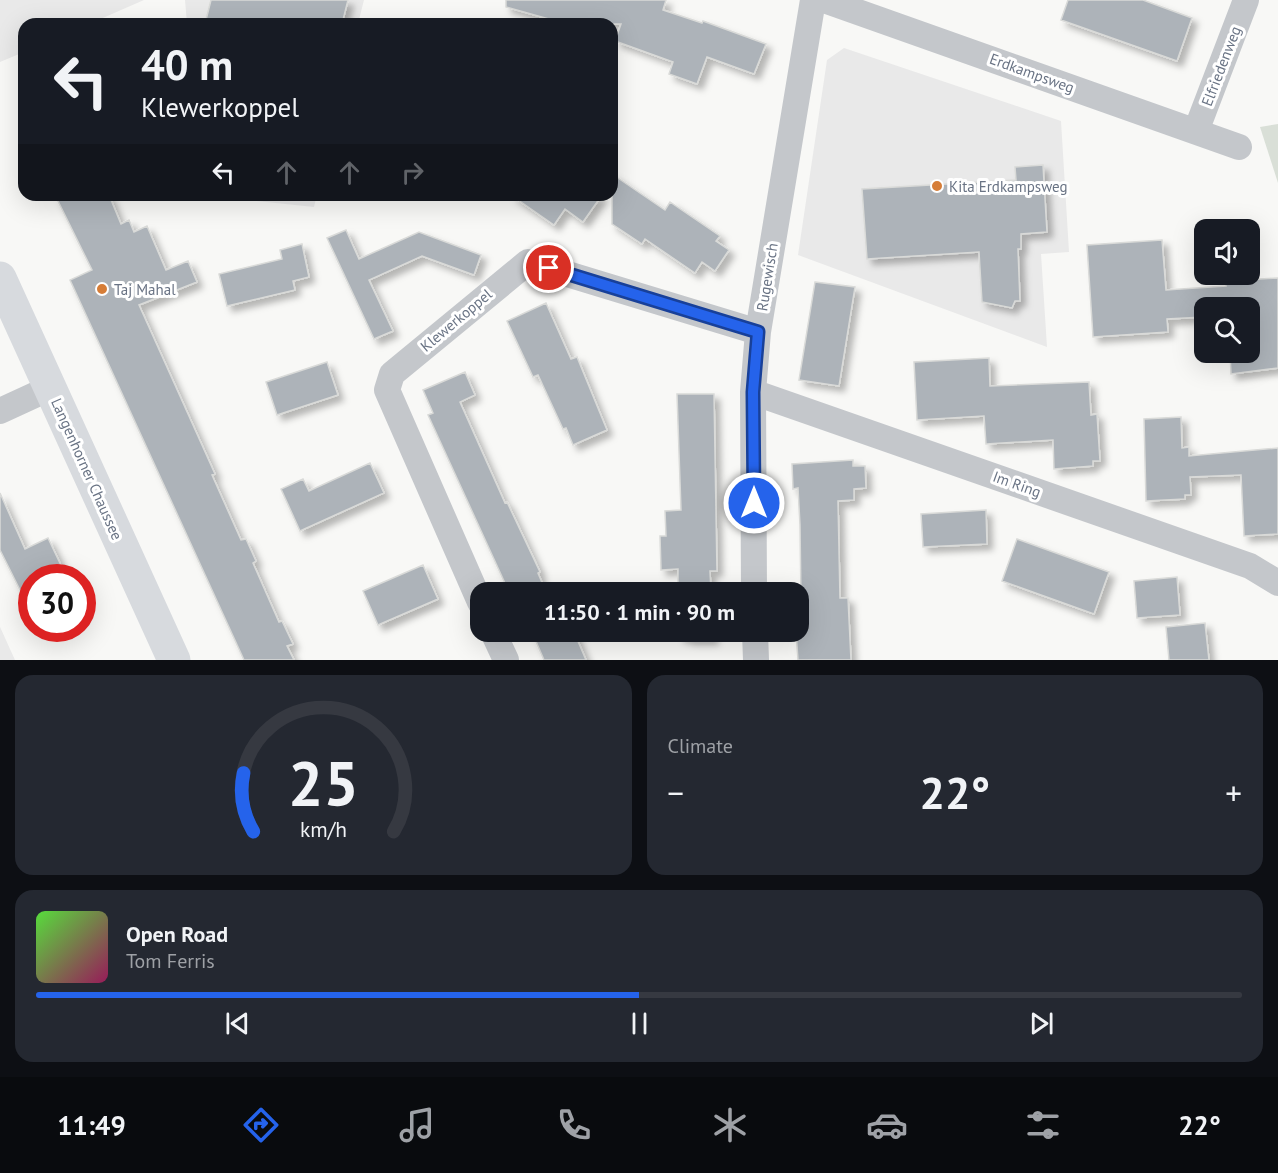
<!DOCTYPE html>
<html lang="en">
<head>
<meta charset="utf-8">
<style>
  :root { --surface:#171b24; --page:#242831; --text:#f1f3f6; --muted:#9ea1a6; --line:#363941; --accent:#2563eb }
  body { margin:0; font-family:"PT Sans",sans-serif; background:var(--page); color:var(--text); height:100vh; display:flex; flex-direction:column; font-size:22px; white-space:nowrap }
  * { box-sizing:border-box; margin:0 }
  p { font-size:20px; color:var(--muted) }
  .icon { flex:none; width:33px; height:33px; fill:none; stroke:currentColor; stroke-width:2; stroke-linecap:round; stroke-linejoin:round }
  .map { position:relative; height:660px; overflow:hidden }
  .side { display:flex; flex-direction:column; gap:15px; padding:15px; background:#0d0f14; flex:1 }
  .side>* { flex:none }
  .top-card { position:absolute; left:18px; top:18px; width:600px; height:183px; border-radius:18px; box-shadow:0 6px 24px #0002; background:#171b24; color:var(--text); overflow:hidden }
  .controls { position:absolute; left:1194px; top:219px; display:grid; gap:12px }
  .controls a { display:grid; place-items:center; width:66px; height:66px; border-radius:12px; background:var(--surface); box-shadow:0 6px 24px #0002; font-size:30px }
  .speed { position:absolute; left:18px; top:564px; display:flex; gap:12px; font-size:30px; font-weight:700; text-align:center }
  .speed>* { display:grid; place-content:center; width:78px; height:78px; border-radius:50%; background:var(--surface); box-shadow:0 6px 24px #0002; line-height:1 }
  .speed .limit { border:9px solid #d22; background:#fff; color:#111 }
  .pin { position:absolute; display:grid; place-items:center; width:51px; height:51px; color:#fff; margin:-26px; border:3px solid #fff; border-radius:50%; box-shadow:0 2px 6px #0007 }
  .me { position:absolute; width:66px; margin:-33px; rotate:0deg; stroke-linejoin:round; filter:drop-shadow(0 0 4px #0008) }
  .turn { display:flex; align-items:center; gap:21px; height:126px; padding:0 24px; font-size:27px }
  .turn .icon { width:78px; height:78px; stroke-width:2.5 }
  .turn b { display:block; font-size:42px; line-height:51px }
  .lanes { display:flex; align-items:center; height:57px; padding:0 24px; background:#0003; justify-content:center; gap:30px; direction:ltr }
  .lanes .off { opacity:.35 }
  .big { font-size:45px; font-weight:600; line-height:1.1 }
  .side .widget { flex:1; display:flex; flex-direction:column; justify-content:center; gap:9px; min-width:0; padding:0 21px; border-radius:18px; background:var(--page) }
  .side .dial { align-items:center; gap:0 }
  .dial svg { height:156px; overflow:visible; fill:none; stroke:var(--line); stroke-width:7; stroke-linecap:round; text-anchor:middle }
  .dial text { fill:var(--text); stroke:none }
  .song { display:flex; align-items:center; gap:18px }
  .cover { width:72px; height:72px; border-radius:9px; background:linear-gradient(135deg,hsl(110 70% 55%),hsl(330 70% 35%)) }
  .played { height:6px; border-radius:3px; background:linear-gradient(90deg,var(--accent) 50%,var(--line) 50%) }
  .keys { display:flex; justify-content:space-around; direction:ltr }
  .heat { display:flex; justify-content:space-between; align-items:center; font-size:33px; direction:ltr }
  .side .tiles { flex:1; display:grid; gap:15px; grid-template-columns:1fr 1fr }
  .widget:last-child { grid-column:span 2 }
  .trip { position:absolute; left:470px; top:582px; width:339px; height:60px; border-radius:18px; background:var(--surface); box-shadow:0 6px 24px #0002; font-weight:600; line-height:60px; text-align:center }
  .menu { display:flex; height:96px; justify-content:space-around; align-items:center; background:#090b0e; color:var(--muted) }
  .menu .icon { width:42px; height:42px }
  .menu .selected { color:var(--accent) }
  .menu b { font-size:27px; color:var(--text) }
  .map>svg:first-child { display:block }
  .built { fill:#e9e9e9 }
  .green { fill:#d9dfd7 }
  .building { fill:#adb3b9; stroke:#d9dad8; stroke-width:1.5; filter:url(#shadow) }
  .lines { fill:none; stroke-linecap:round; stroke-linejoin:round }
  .street { stroke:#c4c7cb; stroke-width:26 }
  .secondary { stroke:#d7dade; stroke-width:33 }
  .route-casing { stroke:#184099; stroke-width:15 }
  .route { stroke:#2563eb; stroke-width:10 }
  .poi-dot { fill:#d67d37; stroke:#fff; stroke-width:2 }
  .labels { text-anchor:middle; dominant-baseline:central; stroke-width:6; stroke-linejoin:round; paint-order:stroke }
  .street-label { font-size:15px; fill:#697384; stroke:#fff }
  .poi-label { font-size:15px; fill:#697384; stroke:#fff; text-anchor:start }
</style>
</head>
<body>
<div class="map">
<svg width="1278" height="660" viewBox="0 0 1278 660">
  <defs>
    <filter id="shadow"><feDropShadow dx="5.5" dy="5.5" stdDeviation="3" flood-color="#0004"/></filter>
  </defs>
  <rect width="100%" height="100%" fill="#f8f8f6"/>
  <path class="built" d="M0,0H144L89,24H24V52L0,62Z
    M185,0H364L358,24H187Z
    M844,48L1061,121L1069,252L1041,254L1047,347L798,255L827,60Z
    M197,195H317L314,207Z
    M0,627L15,660H0Z"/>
  <path class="green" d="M1278,124V183L1260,127Z"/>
  <path class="building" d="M211,0H348L342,24H205Z
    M506,0H666L663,10L702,23L703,21L766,44L754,74L707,57L697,84L669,74L673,62L615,41L621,24H555L556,21L506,7Z
    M1068,0H1143L1192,18L1177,61L1061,20Z
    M1043,165L1047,232L1021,234V249H1018L1020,301H1015L1012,308L982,302L979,252L867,259L862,189L1016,180L1015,167Z
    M612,174L665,210L670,202L720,236L716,241L729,250L715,271L702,262L695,273L645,239L642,244L612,224Z
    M55,195H109L121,224L129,220L134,232L147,226L166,270L188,261L197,282L139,305L215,474L212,475L241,540L246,539L256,561L253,563L279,622L282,621L293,644L287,646L294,660H244L70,280L92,270Z
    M511,195H602L583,222L565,209L554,225Z
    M346,230L359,259L419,232L481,255L474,275L422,256L369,280L393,331L374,339L327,238Z
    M1162,240L1166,290L1226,286L1225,281L1278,278V368L1231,374L1230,352H1250V308H1204V317L1167,319L1168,332L1093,337L1087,245Z
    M302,244L309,277L293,281L295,290L227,306L219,274L282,259L280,250Z
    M815,282L855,287L839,386L799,380Z
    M546,303L571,359L577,357L607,430L573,445L566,428L563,429L538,375L533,377L507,321Z
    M989,358L990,386L1089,382L1091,415L1097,414L1100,461H1093V466L1054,469L1053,440L986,444L984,416L917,420L914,362Z
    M327,362L338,395L277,415L266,382Z
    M465,372L475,395L460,402L505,503L507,502L540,572L538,573L546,592H509L428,415L433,413L423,390Z
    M677,394H714L717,571H710L711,592H678V569L661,570L660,536H666L665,511L681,510Z
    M1181,417L1182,448L1189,447V456L1278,448V534L1244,536L1241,475L1190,477L1191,495H1185V499L1146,501L1144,419Z
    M853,460V466H865L866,488L854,489V500L838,501L840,598H848L851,660H798L796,632L801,627V600L800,525L798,488L793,489L792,464Z
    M370,463L384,493L300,531L281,489L303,479L309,491Z
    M0,493L25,549L48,538L67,578H32V614L0,550Z
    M986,510L987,544L923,547L921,514Z
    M1017,539L1109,572L1094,614L1002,581Z
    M423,565L438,599L378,625L363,591Z
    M1177,577L1180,615L1137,618L1134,581Z
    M1205,623L1209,660H1169L1166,627Z
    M532,632H574L586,660H544Z
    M679,632H712L713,639H687V637H679Z"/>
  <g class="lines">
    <path class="street" d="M824,0L1239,147
      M1196,131L1246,0
      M753,392L1250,566L1278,583
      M0,411L50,388
      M754,592L753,392L758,332L813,0
      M480,602L387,390L392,374L528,262L758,332
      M493,632L506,660
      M755,632L756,660"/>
    <path class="secondary" d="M0,278L174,660"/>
  </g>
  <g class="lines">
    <g class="route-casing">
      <path id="route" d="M549,268L758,332L753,392L754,503"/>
    </g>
    <use href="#route" class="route"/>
  </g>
  <g class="poi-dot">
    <circle cx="937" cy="186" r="6"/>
    <circle cx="102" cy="289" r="6"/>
  </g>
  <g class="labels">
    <g class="street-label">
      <text transform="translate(1221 66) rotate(-69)">Elfriedenweg</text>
      <text transform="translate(1032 73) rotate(20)">Erdkampsweg</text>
      <text transform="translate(767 277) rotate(-81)">Rugewisch</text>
      <text transform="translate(456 320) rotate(-40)">Klewerkoppel</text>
      <text transform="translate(87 469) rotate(66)">Langenhorner Chaussee</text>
      <text transform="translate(1017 484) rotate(20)">Im Ring</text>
    </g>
    <g class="poi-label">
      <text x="949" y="186">Kita Erdkampsweg</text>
      <text x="114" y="289">Taj Mahal</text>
    </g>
  </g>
</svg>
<div class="controls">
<a><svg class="icon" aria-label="sound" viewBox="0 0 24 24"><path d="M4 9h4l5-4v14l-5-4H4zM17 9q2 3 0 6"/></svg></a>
<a><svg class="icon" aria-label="search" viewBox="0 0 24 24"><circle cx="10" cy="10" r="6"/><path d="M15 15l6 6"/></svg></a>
</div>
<div class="speed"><div class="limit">30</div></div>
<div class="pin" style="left:549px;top:268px;background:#d93025"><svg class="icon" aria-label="arrive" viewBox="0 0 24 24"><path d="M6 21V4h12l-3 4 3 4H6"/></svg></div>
<svg class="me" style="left:754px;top:503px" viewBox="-20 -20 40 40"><circle r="17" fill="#2563eb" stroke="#fff" stroke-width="3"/><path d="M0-11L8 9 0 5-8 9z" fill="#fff"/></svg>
<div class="trip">11:50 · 1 min · 90 m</div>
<div class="top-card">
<div class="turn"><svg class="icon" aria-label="left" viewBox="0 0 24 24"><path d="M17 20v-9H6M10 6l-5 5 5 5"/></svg><div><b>40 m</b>Klewerkoppel</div></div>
<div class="lanes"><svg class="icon" aria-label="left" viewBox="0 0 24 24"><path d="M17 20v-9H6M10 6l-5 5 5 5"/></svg><svg class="icon off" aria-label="ahead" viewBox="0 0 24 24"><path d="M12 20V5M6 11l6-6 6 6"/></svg><svg class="icon off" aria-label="ahead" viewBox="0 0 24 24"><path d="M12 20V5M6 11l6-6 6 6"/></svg><svg class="icon off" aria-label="right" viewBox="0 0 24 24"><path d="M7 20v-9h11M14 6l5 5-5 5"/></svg></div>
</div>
</div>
<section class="side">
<div class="tiles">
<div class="widget dial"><svg viewBox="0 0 100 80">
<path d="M14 69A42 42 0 1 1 86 69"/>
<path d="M14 69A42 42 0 0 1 9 39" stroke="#2563eb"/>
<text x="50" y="56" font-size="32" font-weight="700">25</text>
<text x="50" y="72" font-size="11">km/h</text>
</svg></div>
<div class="widget"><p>Climate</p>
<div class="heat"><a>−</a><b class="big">22°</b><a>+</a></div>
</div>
<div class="widget">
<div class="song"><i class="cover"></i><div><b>Open Road</b><p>Tom Ferris</p></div></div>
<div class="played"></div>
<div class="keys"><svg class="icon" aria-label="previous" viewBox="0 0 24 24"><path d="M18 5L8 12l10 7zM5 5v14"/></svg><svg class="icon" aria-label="pause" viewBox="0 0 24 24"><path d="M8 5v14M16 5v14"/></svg><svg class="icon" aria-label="next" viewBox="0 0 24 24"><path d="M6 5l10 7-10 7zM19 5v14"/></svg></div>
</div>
</div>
</section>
<nav class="menu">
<b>11:49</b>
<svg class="icon selected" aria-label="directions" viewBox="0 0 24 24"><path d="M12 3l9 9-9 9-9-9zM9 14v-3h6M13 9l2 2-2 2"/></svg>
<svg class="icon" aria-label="music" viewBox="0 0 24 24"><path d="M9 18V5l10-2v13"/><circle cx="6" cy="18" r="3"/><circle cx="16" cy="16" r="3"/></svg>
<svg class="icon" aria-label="phone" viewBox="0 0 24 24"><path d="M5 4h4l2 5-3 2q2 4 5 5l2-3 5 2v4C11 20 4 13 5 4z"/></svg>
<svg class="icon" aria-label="climate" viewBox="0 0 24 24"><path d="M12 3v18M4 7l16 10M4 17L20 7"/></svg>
<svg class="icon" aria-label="car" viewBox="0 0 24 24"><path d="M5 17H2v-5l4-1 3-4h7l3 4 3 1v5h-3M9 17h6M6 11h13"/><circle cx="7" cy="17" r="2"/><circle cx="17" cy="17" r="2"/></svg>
<svg class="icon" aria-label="filters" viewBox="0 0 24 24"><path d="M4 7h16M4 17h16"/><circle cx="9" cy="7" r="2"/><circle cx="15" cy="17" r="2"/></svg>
<b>22°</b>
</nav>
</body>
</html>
